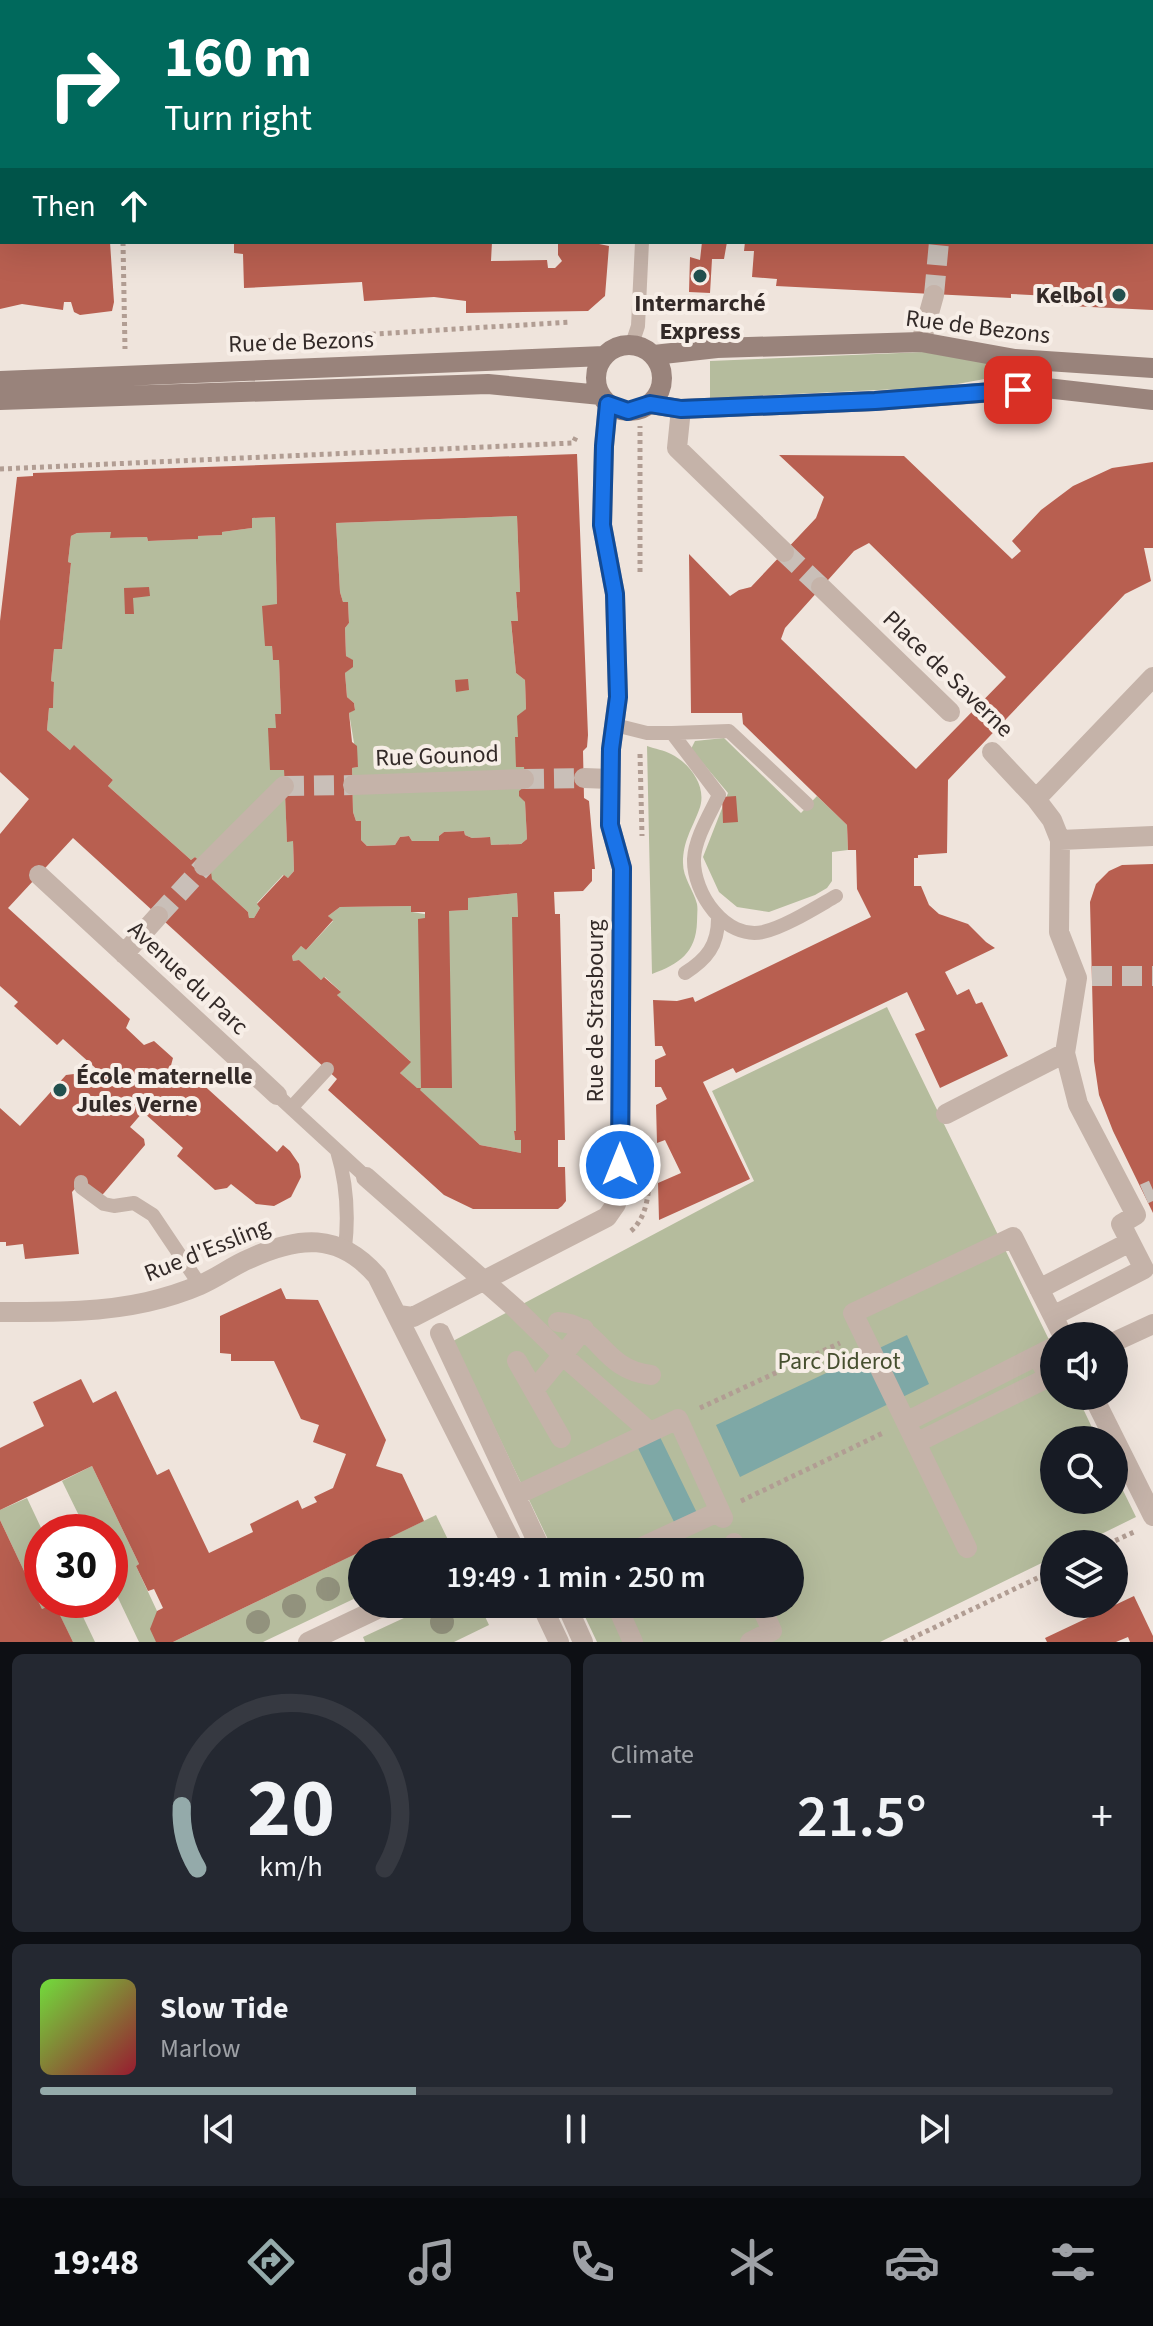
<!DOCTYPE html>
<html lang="en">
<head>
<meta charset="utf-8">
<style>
  :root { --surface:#171b24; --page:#242831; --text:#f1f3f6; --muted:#9ea1a6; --line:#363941; --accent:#94aaaa }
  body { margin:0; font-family:"Source Sans 3",sans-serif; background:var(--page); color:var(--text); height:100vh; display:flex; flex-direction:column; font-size:30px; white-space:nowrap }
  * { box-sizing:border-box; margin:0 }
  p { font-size:26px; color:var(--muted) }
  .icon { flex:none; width:44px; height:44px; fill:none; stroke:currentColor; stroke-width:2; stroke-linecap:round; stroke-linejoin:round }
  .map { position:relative; height:1642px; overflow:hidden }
  .side { display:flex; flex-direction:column; gap:12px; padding:12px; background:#0d0f14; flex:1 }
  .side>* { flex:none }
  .hud { position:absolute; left:0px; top:0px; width:1154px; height:244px; box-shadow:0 8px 32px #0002; background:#00695c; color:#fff; overflow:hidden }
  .buttons { position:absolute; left:1040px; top:1322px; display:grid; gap:16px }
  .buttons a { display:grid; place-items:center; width:88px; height:88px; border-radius:50%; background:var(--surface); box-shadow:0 8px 32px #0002; font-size:40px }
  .speed { position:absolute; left:24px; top:1514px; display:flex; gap:16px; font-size:40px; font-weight:700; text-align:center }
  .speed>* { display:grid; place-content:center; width:104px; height:104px; border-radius:50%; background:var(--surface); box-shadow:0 8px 32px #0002; line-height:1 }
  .speed .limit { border:12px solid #d22; background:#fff; color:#111 }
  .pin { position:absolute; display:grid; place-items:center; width:68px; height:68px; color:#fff; margin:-34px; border-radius:16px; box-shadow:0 4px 12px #0006 }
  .me { position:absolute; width:88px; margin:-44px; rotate:0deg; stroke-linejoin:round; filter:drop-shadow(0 0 6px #0008) }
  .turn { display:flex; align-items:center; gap:28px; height:168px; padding:0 32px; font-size:36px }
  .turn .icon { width:104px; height:104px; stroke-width:2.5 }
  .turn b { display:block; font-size:56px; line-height:68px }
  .then { display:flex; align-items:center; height:76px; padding:0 32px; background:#0003; gap:16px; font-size:30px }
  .big { font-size:60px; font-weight:600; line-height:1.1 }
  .side .card { flex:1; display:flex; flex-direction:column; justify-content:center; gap:12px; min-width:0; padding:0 28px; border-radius:12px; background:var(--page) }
  .side .dial { align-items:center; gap:0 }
  .dial svg { height:208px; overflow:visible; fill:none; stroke:var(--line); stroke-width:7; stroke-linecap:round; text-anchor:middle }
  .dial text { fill:var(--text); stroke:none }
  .song { display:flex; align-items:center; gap:24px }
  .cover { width:96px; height:96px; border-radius:12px; background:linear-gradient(135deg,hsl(100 70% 55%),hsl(350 70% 35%)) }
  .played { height:8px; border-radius:4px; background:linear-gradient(90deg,var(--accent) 35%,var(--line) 35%) }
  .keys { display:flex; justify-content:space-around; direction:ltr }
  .heat { display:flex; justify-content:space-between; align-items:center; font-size:44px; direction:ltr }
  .side .tiles { flex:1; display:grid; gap:12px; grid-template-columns:1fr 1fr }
  .card:last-child { grid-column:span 2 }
  .trip { position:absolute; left:348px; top:1538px; width:456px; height:80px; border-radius:40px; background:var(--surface); box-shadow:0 8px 32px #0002; font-weight:600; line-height:80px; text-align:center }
  .menu { display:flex; height:128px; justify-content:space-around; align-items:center; background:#090b0e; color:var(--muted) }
  .menu .icon { width:56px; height:56px }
  .menu .selected { color:var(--accent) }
  .menu b { font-size:36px; color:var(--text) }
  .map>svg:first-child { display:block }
  .green { fill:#b5bc9d }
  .water { fill:#7ea8a6 }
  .building { fill:#b85f50; fill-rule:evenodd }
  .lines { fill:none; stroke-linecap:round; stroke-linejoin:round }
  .street-tunnel { stroke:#c9bfb8; stroke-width:20; stroke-dasharray:20 10; stroke-linecap:butt }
  .path { stroke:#b19d93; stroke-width:5; stroke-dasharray:4 4; stroke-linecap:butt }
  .lane { stroke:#c5b3a9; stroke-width:14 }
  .street { stroke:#c5b3a9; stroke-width:20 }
  .secondary { stroke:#99837b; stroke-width:20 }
  .tree { fill:#92927d }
  .route-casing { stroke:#114b97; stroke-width:20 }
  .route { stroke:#1a73e8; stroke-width:14 }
  .poi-dot { fill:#22504e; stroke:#f7eee7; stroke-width:3 }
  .labels { text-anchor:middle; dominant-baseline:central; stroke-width:8; stroke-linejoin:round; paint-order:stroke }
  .poi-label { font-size:24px; font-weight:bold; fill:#332a28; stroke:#f7eee7; text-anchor:end }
  .street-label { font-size:24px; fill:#332a28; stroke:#f7eee7 }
  .park-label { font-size:24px; fill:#464f2f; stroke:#f7eee7 }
</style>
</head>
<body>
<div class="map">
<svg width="1153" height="1642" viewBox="0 0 1153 1642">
  <rect width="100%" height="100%" fill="#efe4dc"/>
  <path class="green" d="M924,352L1028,370L1026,374L1001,376L941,387L710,398V361Z
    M517,516L520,592L516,593L518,621L511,622L516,673L525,680L526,709L518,717V737L515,738L524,767L525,786L520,791L519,795L525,802L527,839L521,844L491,845L489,837L472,838L465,835L464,831L444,832L439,836V841H412L409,836L400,837L395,845L367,846L361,840V822L356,821L353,812L352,768L358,767L349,713L355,709L354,703L347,697L345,673L353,666L352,660L346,656L345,628L349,623L348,603L343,602L340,592L336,523Z
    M275,517L277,604L265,646H272L273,659L279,660L281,714H275L284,770L287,841H293L294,871L288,878L283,875L257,903L260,908L254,918H249L248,912L212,879L195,857L191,860L108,786L113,780L75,746L70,750L47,730L49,708L53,707L54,682L51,681L54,649L62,648L71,563L68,562L71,536L77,533L111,532V538L147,537L148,541L197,539L198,536L222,535V532L252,528V518Z
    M724,738L801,813L817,796L847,825L848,850L832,852V881L827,888L815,895L769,912L737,907L719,892L703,857L728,793L691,749L695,741Z
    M647,746C655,749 664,750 671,754C691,764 708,788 699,810C692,829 683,841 683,863C683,878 693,889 697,904C698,909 697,916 697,922C696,953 679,964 652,974Z
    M517,893L518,917H513L516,1131L514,1132L515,1140H521V1153L480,1145L400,1073L410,1061L337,995L340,991L325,977L321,980L299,960L293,961L292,956L301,946L306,950L333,921L328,916L340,907L411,906L412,912L449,918V911L468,910V898Z
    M887,1007L1054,1350V1396H1077L1098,1440H1054V1500H1114V1472L1136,1517L1081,1544H1054V1557L880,1642H597L579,1604H790V1552H554L453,1341L754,1181L712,1091Z
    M92,1466L139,1564L136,1566L157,1611L156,1642H139L110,1581V1532H87L62,1481Z
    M27,1498L43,1532L42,1600H75L95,1642H73L54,1604L42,1609L0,1520V1510Z
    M436,1515L454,1552H362V1595L263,1642H173Z
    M434,1604H479L489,1625L454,1642H365L363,1637Z"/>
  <path class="water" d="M907,1335L929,1384L740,1477L716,1425Z
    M659,1435L697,1513L675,1524L637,1446Z"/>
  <path class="building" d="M0,242H110L114,302L112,311L80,315L74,312L71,302H64L63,310L22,304L0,309Z
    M234,242H492L491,261L547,260L548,268H555L562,261L558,255V242H599V244L609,246L605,296L588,311L466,313V301L434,297L364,301L362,282L244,288L243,254L234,253Z
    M702,242H727L724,259H712L710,293L689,292L690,257L700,260Z
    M745,242H1153V310L1049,305L1050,296L1011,294V298L776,286L777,279L752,277L754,251H744Z
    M577,454L588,735L587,747L583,751L584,798L589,801L595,869H592V881L583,891L554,892L555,914H560V916L565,1140H558V1167H565L566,1201L562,1206L558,1209H473L444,1195L328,1090L337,1079L73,838L8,908L130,1019L126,1028L144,1045L154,1041L173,1058L170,1069L189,1086L198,1080L277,1152L283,1145L290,1151L299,1164L301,1177L291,1197L274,1206L256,1204L231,1184L227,1188L215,1190L177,1156L183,1148L143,1112L130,1127L144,1139L145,1145L104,1193L102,1195L81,1182L72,1192L79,1254L25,1259L23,1244L6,1246V1242H0V1108L20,1126L66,1075L74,1074L88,1086L101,1073L63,1039L57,1045L14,1006L18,1002L0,986V834L29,799L0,772V621L17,477L33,476V473ZM517,516L520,592H516L518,621H511L516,673L525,680L526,709L517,716L518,737H515L516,767H524L525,786L519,791V796L525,802L527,839L521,844L491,845L490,837L472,838L465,835L464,831L444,832L439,836V841H412L409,836L400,837L395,845L367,846L361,840V821H356L353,812L352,768L358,767L357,746L352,742L349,713L355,710L354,703L347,697L345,673L353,667V660L346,656L345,628L349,623L348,602H343L340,592L336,523ZM275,517L277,604L262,606L265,646H272L273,660H279L281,714H275L276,728H268L270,770H284L287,842L293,841L294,871L288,878L284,875L257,904L260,908L254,918H249L248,912L212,879L211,872L195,857L191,860L108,786L113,780L74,745L70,750L47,730L49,708H53L54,682L51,681L54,649H62L71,563L68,562L71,536L77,533L111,532L110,538L147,537L148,541L198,539V536L222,535V532L252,528V518ZM517,893L518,917H512L516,1131H514L515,1140H521V1153L480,1145L420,1090L421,1088H417L400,1073L411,1062L337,995L341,992L324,977L321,980L299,960L293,961L292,956L301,946L306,950L333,920L328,916L340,907L411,906V912H425V918L418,919L421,1088H452L449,911L468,910V898Z
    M779,455L904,456L1012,559L1021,551L1012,541L1041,510L1073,486L1112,468L1153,462V548H1144L1151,581L1125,594L948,780L947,853L918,855V858H914V886H921L929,905L939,914L968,924L986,942L995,948L945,972L957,995L969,989L976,1004L982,1002L1008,1056L940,1088L915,1034L925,1030L907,992L736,1073L733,1068L703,1082L750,1179L659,1220L658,1183L681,1173L665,1140L657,1143L656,1105L667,1099L661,1087H655V1060L666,1055L662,1046H655L653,1000L677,1001L693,997L695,1002L871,917L857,889L856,850H848L847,825L743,724L742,713H691L689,554L730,596L739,590L751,587L816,518L824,497ZM869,543L1006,677L916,769L781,639L785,628L854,551Z
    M149,587L150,596L133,598L134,614H125L124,588Z
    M468,679L469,690L456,692L455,680Z
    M736,796L738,822L723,823L722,797Z
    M1153,864V1213L1113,1131L1099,1095L1094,1061L1090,902L1096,884L1109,871L1122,865Z
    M281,1288L286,1299L318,1300L386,1440L376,1466L402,1474L424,1521L173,1642H156L150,1629L157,1611L163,1608L154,1589L148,1591L136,1566L139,1564L92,1466L0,1510V1448L44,1426L33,1402L81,1379L93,1403L116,1391L157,1475L169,1469L209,1553L253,1532L250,1524L298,1500L302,1509L317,1502L314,1497L333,1488L346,1454L313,1442L319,1425L301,1419L274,1361H231V1354L220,1353V1316Z
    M0,1520L42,1609L54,1603L73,1642H0Z
    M1134,1596L1153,1636V1642H1130L1128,1637L1116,1642H1047L1045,1638Z"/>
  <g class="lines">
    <path class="street-tunnel" d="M934,295L939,242
      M784,552L821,587
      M524,779L584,778
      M284,786L353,785
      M158,916L204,866
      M1092,976H1153
      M1144,1194L1153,1190"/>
    <path class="path" d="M174,0V2
      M432,0V2
      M123,242L125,349
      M228,343L571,322
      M0,469L573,443L577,435
      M640,572V426
      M640,754L642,836
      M631,1231C647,1217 649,1194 649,1174
      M700,1408L840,1343
      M741,1501L883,1433
      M1108,1544L1136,1531
      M904,1642L1054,1570"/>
    <path class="lane" d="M624,0V2
      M682,0L687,2
      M716,2L717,0
      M632,344L638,326L642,242
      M615,725L647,733H672L719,795C710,814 695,838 694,859C693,893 725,940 763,932C785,927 815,908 836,896
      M672,733L729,731L807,804
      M685,973C707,959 718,945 718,919
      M277,1095L366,1177
      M291,1108L327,1069
      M337,1151C347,1184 349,1214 345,1248
      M81,1182V1187L104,1204L114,1206L134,1203L153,1215L200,1285"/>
    <path class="street" d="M953,2V0
      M921,342L934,295
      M681,409L677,448L784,552
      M821,587L950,712
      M992,752L1036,799L1052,820L1060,840L1059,932L1077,978L1065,1053L1078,1104L1136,1215L1121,1224L1144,1269L1053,1316
      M584,778L610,779
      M353,785L524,779
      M1036,799L1153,677
      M1060,840L1153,836
      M204,866L284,786
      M39,875L277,1095
      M124,954L158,916
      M946,1114L1065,1053
      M366,1177L515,1308L569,1361L650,1432
      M1039,1289L1130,1242
      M0,1312C50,1312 98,1313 147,1302C164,1298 184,1292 200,1285C217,1278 232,1266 249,1259C298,1236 339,1232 377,1276L516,1552
      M398,1315L413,1317L607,1217L616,1204L620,1189L622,868L610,825L611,749L618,697L615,594L602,525L604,446L608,404
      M558,1322C600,1324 601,1370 651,1375
      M440,1333L542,1552
      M1114,1342L1153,1324
      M517,1361L561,1438
      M534,1390L584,1329
      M1093,1396L1153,1516
      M906,1422L1054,1347
      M916,1443L1049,1377L1037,1356
      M517,1495L678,1419L723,1518
      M734,1543L737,1552
      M967,1548L853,1313L1013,1237L1063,1336
      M631,1552L720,1511
      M541,1604L559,1642
      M566,1604L583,1642
      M616,1604L633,1642
      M308,1642L388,1604
      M750,1642L772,1631L760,1604"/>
    <path class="secondary" d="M596 378a33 33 0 1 1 66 0a33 33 0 1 1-66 0Z
      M654,355L717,348L921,342L1015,359L1153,368
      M0,381L604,356
      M0,400L488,384L601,395
      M650,404L681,409L875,401L1046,388L1153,400"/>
  </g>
  <g class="tree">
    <circle cx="328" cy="1589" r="12"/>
    <circle cx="294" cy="1606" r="12"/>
    <circle cx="258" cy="1622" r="12"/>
    <circle cx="442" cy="1622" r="12"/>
  </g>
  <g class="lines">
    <g class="route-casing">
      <path id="route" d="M620,1165L622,868L610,825L611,749L618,697L615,594L602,525L604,446L608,404L628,411L650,404L681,409L875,401L1018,390"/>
    </g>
    <use href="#route" class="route"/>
  </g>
  <g class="poi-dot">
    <circle cx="700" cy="276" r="8"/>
    <circle cx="1119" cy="295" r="8"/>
    <circle cx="60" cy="1090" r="8"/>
  </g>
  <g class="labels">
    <g class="poi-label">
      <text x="1103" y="295">Kelbol</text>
      <text x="700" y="303" text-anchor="middle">Intermarché<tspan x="700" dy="28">Express</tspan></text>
      <text x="76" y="1076" text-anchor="start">École maternelle<tspan x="76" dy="28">Jules Verne</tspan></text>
    </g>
    <g class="street-label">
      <text transform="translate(978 327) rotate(7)">Rue de Bezons</text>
      <text transform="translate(301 342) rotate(-2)">Rue de Bezons</text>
      <text transform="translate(948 674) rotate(44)">Place de Saverne</text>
      <text transform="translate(437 756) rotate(-2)">Rue Gounod</text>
      <text transform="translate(188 978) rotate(43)">Avenue du Parc</text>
      <text transform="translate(595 1011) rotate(-90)">Rue de Strasbourg</text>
      <text transform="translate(207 1250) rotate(-22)">Rue d'Essling</text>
    </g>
    <g class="park-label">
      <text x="839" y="1361">Parc Diderot</text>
    </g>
  </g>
</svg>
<div class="buttons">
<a><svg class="icon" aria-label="sound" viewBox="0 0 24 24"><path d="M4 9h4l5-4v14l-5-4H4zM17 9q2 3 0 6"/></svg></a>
<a><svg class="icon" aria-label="search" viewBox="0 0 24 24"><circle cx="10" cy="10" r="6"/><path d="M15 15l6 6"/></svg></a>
<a><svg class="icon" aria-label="layers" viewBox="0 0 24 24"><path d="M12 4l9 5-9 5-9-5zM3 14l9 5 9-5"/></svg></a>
</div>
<div class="speed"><div class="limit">30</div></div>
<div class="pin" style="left:1018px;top:390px;background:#d93025"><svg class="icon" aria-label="arrive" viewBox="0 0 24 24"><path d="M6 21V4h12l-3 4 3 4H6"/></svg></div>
<svg class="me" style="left:620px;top:1165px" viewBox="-20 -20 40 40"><circle r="17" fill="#1a73e8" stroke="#fff" stroke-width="3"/><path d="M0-11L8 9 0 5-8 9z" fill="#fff"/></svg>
<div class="trip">19:49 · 1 min · 250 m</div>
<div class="hud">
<div class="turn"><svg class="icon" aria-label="right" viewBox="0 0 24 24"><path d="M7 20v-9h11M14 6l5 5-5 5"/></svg><div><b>160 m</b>Turn right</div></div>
<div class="then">Then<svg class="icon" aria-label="ahead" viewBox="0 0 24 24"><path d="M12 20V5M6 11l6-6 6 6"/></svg></div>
</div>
</div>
<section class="side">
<div class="tiles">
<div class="card dial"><svg viewBox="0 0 100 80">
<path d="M14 69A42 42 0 1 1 86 69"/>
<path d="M14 69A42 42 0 0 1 8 45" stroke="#94aaaa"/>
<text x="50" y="56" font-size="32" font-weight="700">20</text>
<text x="50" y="72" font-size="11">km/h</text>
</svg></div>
<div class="card"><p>Climate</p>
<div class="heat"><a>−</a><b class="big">21.5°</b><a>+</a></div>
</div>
<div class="card">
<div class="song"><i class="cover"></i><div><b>Slow Tide</b><p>Marlow</p></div></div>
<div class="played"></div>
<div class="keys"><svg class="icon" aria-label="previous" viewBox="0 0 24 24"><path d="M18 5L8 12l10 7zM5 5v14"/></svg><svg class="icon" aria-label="pause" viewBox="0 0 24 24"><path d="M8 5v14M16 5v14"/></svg><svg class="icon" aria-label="next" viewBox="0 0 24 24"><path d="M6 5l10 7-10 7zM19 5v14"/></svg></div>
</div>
</div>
</section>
<nav class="menu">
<b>19:48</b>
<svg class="icon selected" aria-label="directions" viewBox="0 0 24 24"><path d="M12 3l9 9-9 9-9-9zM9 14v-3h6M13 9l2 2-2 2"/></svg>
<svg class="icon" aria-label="music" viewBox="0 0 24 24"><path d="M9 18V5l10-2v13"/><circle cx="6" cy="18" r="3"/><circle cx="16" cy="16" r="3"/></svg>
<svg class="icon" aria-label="phone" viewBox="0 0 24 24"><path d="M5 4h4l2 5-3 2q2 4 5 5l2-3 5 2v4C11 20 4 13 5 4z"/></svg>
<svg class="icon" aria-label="climate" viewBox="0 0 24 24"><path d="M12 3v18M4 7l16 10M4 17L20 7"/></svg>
<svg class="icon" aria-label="car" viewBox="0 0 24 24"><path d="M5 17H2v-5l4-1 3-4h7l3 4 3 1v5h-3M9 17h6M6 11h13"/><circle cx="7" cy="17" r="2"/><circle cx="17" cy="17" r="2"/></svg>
<svg class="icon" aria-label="filters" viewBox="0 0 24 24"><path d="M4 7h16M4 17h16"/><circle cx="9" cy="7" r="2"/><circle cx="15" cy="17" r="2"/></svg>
</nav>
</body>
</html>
